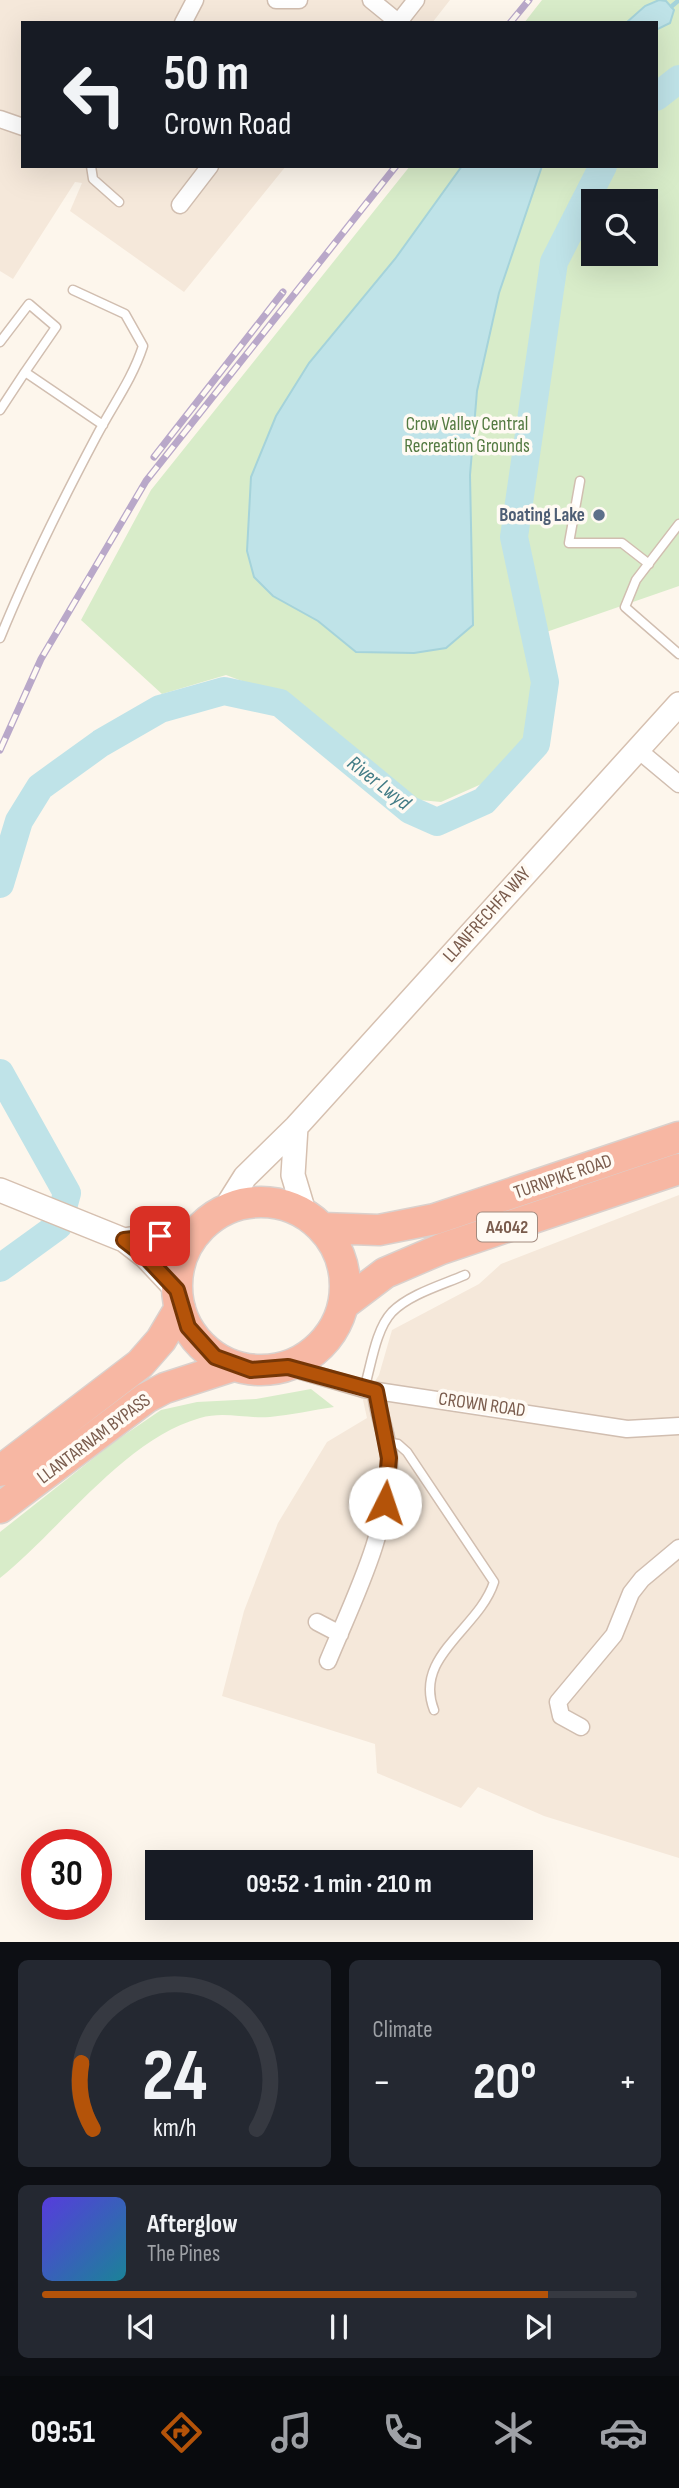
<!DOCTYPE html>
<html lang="en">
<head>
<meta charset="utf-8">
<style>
  :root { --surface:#171b24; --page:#242831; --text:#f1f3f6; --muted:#9ea1a6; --line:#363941; --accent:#b45309 }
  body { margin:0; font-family:"Sofia Sans Condensed",sans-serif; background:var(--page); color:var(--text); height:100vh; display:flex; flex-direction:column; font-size:26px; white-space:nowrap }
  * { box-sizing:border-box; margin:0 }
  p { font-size:23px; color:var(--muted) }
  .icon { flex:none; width:38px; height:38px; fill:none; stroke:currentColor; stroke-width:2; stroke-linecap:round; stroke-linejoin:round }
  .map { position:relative; height:1942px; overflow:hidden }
  .drawer { display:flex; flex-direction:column; gap:18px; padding:18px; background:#0d0f14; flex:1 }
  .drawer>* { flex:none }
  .hud { position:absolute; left:21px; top:21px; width:637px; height:147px; border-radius:0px; box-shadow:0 7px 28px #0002; background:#171b24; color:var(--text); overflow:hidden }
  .tools { position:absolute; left:581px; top:189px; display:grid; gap:14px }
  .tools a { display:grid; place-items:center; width:77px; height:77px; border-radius:0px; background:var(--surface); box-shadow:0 7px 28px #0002; font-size:35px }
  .speed { position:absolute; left:21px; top:1829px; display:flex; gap:14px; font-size:35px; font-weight:700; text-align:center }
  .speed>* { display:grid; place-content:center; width:91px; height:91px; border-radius:50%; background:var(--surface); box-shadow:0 7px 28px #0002; line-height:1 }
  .speed .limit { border:10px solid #d22; background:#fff; color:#111 }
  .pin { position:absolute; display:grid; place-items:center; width:60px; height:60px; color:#fff; margin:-30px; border-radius:14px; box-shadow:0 4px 10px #0006 }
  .me { position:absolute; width:77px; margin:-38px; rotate:4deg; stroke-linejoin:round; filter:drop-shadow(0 0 5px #0008) }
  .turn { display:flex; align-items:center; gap:24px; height:147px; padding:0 28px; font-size:32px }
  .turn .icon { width:91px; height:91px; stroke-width:2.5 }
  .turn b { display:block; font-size:49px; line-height:60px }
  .big { font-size:52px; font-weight:700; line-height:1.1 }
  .drawer .tile { flex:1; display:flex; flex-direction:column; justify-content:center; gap:10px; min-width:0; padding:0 24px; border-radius:10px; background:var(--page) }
  .drawer .dial { align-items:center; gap:0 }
  .dial svg { height:182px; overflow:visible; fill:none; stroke:var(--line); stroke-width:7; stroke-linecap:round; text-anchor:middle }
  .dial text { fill:var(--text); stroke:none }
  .song { display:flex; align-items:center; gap:21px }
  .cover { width:84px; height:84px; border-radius:10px; background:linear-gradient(135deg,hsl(250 70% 55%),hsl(190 70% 35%)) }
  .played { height:7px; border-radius:4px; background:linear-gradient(90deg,var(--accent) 85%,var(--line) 85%) }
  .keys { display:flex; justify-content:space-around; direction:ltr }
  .heat { display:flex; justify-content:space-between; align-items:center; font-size:38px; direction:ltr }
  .drawer .tiles { flex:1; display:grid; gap:18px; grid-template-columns:1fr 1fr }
  .tile:last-child { grid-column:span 2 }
  .trip { position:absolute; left:145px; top:1850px; width:388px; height:70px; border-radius:0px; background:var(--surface); box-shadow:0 7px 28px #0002; font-weight:700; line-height:70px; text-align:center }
  .menu { display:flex; height:112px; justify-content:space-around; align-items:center; background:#090b0e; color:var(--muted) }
  .menu .icon { width:49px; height:49px }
  .menu .current { color:var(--accent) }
  .menu b { font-size:32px; color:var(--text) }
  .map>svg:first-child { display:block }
  .residential { fill:#f5e8da }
  .green { fill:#d8ecc9; fill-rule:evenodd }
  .water { fill:#bfe3e8; stroke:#a5d3da; stroke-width:2 }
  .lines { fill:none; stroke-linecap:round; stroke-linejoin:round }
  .stream { stroke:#a5d3da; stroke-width:4.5 }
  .river { stroke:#bfe3e8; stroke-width:28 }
  .lane-casing { stroke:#d1beb0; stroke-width:11 }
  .street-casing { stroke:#d1beb0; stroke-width:19 }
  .secondary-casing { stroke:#d6c0b0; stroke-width:26 }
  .highway-casing { stroke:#dad1cd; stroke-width:33 }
  .lane { stroke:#fff; stroke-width:8 }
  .street { stroke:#fff; stroke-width:16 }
  .secondary { stroke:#fff; stroke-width:23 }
  .highway { stroke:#f7b7a3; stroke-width:30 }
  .rail-casing { stroke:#b9a8c9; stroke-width:7 }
  .rail { stroke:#fffaf3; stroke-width:4.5; stroke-dasharray:13; stroke-linecap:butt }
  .route-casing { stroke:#753606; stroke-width:18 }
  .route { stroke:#b45309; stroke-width:12 }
  .service-dot { fill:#5c6f8a; stroke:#fffaf3; stroke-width:2.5 }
  .labels { text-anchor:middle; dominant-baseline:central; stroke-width:7; stroke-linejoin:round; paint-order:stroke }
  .shield { fill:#fffaf3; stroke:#a28b7f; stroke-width:2 }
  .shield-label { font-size:18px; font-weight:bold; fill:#7a5c4d }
  .park-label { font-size:19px; fill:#537a41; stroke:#fffaf3 }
  .service-label { font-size:19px; font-weight:bold; fill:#4e5e75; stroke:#fffaf3; text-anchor:end }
  .street-label { font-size:19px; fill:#7a5c4d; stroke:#fffaf3 }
  .water-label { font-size:21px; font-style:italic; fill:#437c86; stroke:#fffaf3 }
</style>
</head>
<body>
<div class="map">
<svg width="679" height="1942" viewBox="0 0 679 1942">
  <rect width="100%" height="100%" fill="#fdf6ec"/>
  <path class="residential" d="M0,0H450L432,23H23V166H286L184,292L70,211L82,183L75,182L13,279L0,271Z
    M679,1195V1858L544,1816L478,1787L461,1808L377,1773L375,1744L222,1696L244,1611L278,1523L327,1442L367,1418L363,1400L379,1375L392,1330L479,1284L501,1264Z"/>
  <path class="green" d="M542,0H679V586L529,638L539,687L531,739L486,782L441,802L409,799L298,702L226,675L162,694L81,620L151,490L410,166H656V23H524ZM593,201H646V254H593Z
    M311,1389L334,1407C313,1410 291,1415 270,1417C246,1419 224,1411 200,1418C125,1439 61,1529 0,1578V1532L114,1442L161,1410L197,1402L256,1399Z"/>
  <path class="water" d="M659,0L666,1L674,10L670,23L656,30V23H626L645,6Z
    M462,166H542L499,293L477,391L470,475L473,625L446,648L414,653L356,652L318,621L273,596L254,577L247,551L251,477L276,416L309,363L395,259Z"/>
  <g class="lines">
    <path class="stream" d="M672,6L679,0"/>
    <path class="river" d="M656,97L679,79
      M0,884L19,821L40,787L101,743L160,709L224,691L280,703L410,810L437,822L484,801L536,744L545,682L514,537L554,262L603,166
      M0,1073L67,1193L58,1226L0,1268"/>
    <g class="lane-casing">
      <path id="lane" d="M91,166L93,179L119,202
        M0,342L29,304L56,327L25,372
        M0,410L25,372L103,425
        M580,481L569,543H622L649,564
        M679,524L636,580L625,607L679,654
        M0,638C28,569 61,503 96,437C112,406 132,380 143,346L125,314L73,290
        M364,1389C371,1367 375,1330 392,1312C410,1294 442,1285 465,1275
        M386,1442L398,1444L407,1452L494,1582C479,1629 413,1656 434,1710"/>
    </g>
    <g class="street-casing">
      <path id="street" d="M276,0H299
        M371,0L398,22
        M183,23L195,0
        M398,23L416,0
        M0,119L23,127
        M180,205L210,166
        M637,749L679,784
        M288,1367L364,1389L627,1429L679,1426
        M317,1622L340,1634
        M328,1661C355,1596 389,1531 389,1460C389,1436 377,1414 376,1391
        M581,1727L561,1716L558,1702L614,1635L631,1593L642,1579L679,1548"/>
    </g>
    <g class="secondary-casing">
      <path id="secondary" d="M296,1127L293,1175L305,1215
        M0,1190L124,1240L146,1257L177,1290
        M223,1212L245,1177L296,1127L679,704
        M124,1240L202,1227"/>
    </g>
    <g class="highway-casing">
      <path id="highway" d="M177 1286a84 84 0 1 1 168 0a84 84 0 1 1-168 0Z
        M322,1228L379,1230L435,1219L679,1137
        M344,1304L385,1273L441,1249L679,1169
        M0,1471L140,1364L161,1340L180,1308
        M0,1508L146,1398L165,1388L233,1366"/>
    </g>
    <use href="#lane" class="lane"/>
    <use href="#street" class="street"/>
    <use href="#secondary" class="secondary"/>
    <use href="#highway" class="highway"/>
    <g class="rail-casing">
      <path id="rail" d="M510,23L529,0
        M154,457L283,292
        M0,750L41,659L146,481L396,166"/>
    </g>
    <use href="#rail" class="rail"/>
  </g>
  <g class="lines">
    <g class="route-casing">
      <path id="route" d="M160,1236L124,1240L146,1257L177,1290L188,1327L215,1357L251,1370L288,1367L376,1391L389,1458L385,1503"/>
    </g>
    <use href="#route" class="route"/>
  </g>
  <circle class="service-dot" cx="599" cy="515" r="7"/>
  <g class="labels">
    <rect class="shield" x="477" y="1212.5" width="60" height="29" rx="5"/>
    <g class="shield-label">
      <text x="507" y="1227">A4042</text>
    </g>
    <g class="park-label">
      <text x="467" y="424">Crow Valley Central<tspan x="467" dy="22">Recreation Grounds</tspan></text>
    </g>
    <g class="service-label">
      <text x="585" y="515">Boating Lake</text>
    </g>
    <g class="street-label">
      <text transform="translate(487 915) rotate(-48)">LLANFRECHFA WAY</text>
      <text transform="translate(563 1177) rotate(-19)">TURNPIKE ROAD</text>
      <text transform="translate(482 1405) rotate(8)">CROWN ROAD</text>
      <text transform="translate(94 1439) rotate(-37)">LLANTARNAM BYPASS</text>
    </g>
    <g class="water-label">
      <text transform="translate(379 783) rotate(38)">River Lwyd</text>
    </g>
  </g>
</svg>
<div class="tools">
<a><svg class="icon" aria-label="search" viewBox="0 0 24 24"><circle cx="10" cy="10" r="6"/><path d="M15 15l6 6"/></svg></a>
</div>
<div class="speed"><div class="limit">30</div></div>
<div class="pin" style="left:160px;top:1236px;background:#d93025"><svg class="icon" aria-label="arrive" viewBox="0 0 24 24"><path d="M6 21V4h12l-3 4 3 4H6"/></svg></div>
<svg class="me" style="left:385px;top:1503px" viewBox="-20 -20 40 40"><circle r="19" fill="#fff"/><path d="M0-13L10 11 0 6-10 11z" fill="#b45309"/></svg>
<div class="trip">09:52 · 1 min · 210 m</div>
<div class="hud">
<div class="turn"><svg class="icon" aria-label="left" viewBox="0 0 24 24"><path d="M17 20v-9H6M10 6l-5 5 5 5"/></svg><div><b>50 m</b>Crown Road</div></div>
</div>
</div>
<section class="drawer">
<div class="tiles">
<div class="tile dial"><svg viewBox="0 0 100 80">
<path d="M14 69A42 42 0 1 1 86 69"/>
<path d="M14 69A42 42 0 0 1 9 40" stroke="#b45309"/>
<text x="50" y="56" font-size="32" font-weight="700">24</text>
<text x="50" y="72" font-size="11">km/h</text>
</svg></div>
<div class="tile"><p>Climate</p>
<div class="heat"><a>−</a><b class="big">20°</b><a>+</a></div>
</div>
<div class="tile">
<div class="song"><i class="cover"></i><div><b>Afterglow</b><p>The Pines</p></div></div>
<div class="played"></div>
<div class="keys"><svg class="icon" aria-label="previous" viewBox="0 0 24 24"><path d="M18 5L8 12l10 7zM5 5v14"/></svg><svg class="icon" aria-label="pause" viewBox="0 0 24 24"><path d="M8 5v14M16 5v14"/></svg><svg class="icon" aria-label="next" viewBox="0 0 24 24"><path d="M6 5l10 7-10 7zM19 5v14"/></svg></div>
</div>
</div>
</section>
<nav class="menu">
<b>09:51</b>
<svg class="icon current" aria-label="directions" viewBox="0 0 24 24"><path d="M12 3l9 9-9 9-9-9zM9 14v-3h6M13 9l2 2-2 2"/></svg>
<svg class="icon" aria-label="music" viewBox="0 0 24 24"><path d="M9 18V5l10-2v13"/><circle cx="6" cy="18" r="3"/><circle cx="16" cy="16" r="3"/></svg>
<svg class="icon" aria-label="phone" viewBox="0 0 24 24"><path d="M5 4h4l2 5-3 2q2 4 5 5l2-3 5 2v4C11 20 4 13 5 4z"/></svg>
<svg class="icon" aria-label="climate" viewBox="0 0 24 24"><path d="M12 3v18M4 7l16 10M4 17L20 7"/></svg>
<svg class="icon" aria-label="car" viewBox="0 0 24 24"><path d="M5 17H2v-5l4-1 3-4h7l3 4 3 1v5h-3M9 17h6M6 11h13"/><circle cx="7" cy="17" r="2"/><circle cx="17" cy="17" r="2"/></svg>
</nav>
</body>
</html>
